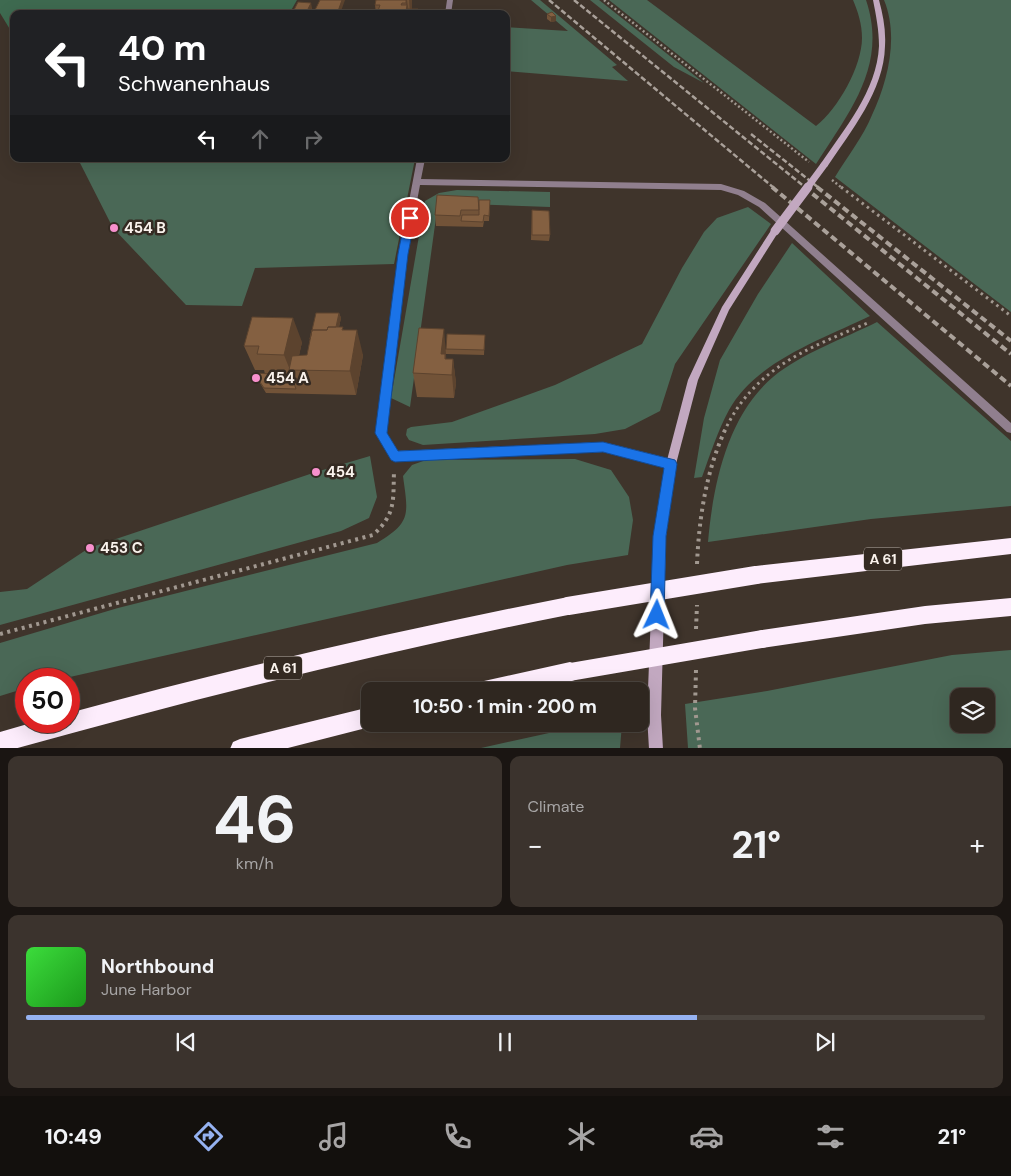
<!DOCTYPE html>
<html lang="en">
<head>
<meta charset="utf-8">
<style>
  :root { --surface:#2f2720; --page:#3b332d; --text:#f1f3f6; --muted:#a7a5a5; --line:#4a443e; --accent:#95b2f1 }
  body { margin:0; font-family:"DM Sans",sans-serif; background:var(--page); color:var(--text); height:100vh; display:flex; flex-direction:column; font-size:19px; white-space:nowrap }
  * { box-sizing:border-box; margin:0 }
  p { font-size:16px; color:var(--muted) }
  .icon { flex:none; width:28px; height:28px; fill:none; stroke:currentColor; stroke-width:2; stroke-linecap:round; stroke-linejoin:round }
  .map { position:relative; height:748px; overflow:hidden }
  .sheet { display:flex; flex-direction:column; gap:8px; padding:8px; background:#1a1512; flex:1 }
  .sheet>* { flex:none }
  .hud { position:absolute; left:10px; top:10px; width:500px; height:152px; border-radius:10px; box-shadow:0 5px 20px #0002,0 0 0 1px var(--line); background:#202124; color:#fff; overflow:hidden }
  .buttons { position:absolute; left:950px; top:688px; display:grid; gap:10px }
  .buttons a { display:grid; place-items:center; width:45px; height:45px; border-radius:10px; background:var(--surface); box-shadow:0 5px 20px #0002,0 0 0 1px var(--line); font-size:25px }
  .speed { position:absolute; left:15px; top:668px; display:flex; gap:10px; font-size:25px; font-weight:700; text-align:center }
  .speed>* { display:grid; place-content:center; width:65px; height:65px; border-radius:50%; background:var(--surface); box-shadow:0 5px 20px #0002,0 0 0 1px var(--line); line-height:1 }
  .speed .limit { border:8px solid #d22; background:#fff; color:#111 }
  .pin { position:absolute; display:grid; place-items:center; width:42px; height:42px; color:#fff; margin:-21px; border:2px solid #fff; border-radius:50%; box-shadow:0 1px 5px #0007 }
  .me { position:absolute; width:55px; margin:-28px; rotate:2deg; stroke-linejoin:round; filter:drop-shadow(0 0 4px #0008) }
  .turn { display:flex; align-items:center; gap:18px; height:105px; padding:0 25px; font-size:22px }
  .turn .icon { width:65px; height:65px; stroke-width:2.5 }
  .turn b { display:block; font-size:35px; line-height:42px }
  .lanes { display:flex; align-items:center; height:48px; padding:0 25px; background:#0003; justify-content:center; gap:25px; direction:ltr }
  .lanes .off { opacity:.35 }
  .big { font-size:38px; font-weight:700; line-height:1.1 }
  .sheet .tile { flex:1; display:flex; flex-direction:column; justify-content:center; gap:8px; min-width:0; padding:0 18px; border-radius:10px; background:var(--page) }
  .sheet .dial { align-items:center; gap:0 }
  .dial b { font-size:65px; line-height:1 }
  .song { display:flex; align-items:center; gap:15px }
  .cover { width:60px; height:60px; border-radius:8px; background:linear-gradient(135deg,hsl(120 70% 55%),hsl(120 70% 35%)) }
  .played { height:5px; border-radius:2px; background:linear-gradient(90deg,var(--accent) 70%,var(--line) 70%) }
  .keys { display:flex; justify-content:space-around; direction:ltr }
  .heat { display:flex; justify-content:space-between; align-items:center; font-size:28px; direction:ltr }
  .sheet .tiles { flex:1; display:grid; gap:8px; grid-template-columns:1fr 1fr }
  .tile:last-child { grid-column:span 2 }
  .trip { position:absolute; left:361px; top:682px; width:288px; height:50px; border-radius:10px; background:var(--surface); box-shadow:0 5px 20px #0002,0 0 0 1px var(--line); font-weight:700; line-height:50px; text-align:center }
  .menu { display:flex; height:80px; justify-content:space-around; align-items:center; background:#13100d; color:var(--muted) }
  .menu .icon { width:35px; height:35px }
  .menu .current { color:var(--accent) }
  .menu b { font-size:22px; color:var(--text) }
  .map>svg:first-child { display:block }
  .green { fill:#4a6856; fill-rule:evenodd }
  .forest { fill:#3e6a50 }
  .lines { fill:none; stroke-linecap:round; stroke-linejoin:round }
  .path-far2 { stroke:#a19890; stroke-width:2.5; stroke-dasharray:2 2.5; stroke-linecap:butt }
  .path-far1 { stroke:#a19890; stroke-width:3; stroke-dasharray:2.5 4; stroke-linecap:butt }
  .path { stroke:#a19890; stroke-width:4; stroke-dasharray:3 4.5; stroke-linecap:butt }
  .street { fill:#907f8e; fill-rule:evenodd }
  .secondary { fill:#c2a8c0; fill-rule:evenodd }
  .highway { fill:#fdedfc; fill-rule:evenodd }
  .rail-far1 { stroke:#aaa19a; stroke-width:2.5; stroke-dasharray:5.5 2.5; stroke-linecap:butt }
  .rail { stroke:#aaa19a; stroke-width:4; stroke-dasharray:7 4; stroke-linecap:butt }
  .secondary-bridge-far1 { stroke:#c2a8c0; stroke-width:7 }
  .secondary-bridge { stroke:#c2a8c0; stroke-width:9 }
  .highway-bridge { stroke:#fdedfc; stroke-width:18 }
  .wall { fill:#725338 }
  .shaded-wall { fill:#5c432e }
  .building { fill:#846041; stroke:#5c432e }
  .route { fill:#1a73e8; stroke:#114b97 }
  .poi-dot { fill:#f790cd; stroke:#342a22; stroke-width:2 }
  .labels { text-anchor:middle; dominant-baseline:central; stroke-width:5; stroke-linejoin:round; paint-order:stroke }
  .shield { fill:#342a22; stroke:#beb6af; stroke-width:1 }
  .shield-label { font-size:14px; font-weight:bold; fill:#f9f2ec }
  .poi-label { font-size:15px; font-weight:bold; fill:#f9f2ec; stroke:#342a22; text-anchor:start }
</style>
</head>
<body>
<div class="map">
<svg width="1011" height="749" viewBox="0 0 1011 749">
  <rect width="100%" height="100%" fill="#3f342b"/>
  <path class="green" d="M531,0H540L617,65L612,67L628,81L506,71V27L568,31Z
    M590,0H599L704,83L674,67Z
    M609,0H647L816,126C838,109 862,66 862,38C862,24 858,12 853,0H866C888,65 850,111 816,164Z
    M884,0H1011V312L835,177C847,157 863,137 872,115C888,81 899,36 884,0Z
    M78,159H415L394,264L255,268L242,306L186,305L113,228Z
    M457,190L550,192V207L438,203L410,407L391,398L425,201L439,193Z
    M748,207L771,224L675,364L660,411L625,429L595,434L423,445L409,440L406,435L407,429L411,427L452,422L555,385L642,344L682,268L704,232L717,218Z
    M792,243L870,316C823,339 756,361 729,410C718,430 710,455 702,477L694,478L704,418L720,360L758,294Z
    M877,322L1011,441V506L871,519L708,542C713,485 727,416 773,377C802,353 843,339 877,322Z
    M370,456L377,497L369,518L341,531L0,625V592L27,589L89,548L316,472Z
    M575,459L611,470L629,497L633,520L628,555L567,565L61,679H26V688L0,696V643L118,608L377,543C412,522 408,514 403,476L412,465L426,460Z
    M1011,650V748H688L685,704L767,691L952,655ZM959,696H986V724H959Z
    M590,724H622L620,748H481Z"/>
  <path class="forest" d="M0,0H297L289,14H14V32L11,31L0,13Z"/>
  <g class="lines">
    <path class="path-far2" d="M604,0L809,162
      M832,180L842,188"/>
    <path class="path-far1" d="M841,187L1011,316
      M724,432C754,367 809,348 870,322"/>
    <path class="path" d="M697,564C699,518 706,472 725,430
      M696,629L697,605
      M0,634L373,535C396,514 393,501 394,471
      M696,670L695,708L700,749"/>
    <path class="street" d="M447,0H453L451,14H445Z
      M417,159H425L421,179L721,184L744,191L765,203L1011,423V433L1007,432L759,207L738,195L721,190L420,185L407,254L386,432L398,451L603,442L671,459L675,461L676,464L675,467L671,469L603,452L395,461L391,459L376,433L399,254Z"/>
    <path class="secondary" d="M873,0H879C883,15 886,30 885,46C884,91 851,131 827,167H821L820,165C844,129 877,91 879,46C879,30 876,15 873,0Z
      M775,228L779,231L729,310L698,380L676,464L666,536L661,715L663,749H649L647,715L654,536L666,464L688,380L722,307L772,229Z"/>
    <path class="highway" d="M1011,538V554L756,584L750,581L747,575L750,569L756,566Z
      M568,597L575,600L577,606L575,612L568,615C381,652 197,698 14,749H0V732L38,721H69V713C234,668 400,630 568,597Z
      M1011,598V616L925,624L762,648L755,646L753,639L755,632L762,630L925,606Z
      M570,662L577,665L580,672L577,679C545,692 508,693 474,691L477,684L484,681Z
      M370,707V724H377L370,727L284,749H230L233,742L240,739Z"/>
    <path class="rail-far1" d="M549,0L774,188
      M574,0L806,188
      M751,134L819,188"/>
    <path class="rail" d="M772,187L1011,386
      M804,187L1011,354
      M817,187L1011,341"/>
    <path class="secondary-bridge-far1" d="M807,188L824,165"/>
    <path class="secondary-bridge" d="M775,231L808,187"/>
    <path class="highway-bridge" d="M568,606L756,575
      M570,672L762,639"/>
  </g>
  <path class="wall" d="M376,0H412V9L419,14H376L375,5Z
    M312,8L310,13L295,14L294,10Z
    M547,14L556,21L551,22L547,19Z
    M490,200L489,221H484L483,227L436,226L435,215L479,206Z
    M532,210L550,235L549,241L531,240Z
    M339,313L341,318L339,327L344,330L363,355L356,395L266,393L254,373L265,374L264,370H255L244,346L302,342L299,355H307L310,340Z
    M485,335L484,355L446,354V359H453L456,383L454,398L417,397L413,373L446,349Z"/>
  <path class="shaded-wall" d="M342,0H345L340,14H337Z
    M406,0H407L409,14H406Z
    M409,0H412V9L410,14Z
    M311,3L312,8L309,14H307V11Z
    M556,16V21L551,22V17Z
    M339,313L341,318L335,344L334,339Z
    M293,318L302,342L296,370H290L284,355Z
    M444,329L446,354L447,374L441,354Z
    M357,330L363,355L356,395L350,371Z
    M453,359L456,383L454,398L452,375Z"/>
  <path class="building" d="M320,0H342L337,14H313Z
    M376,0H406V3H402L401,5H407L406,11H378L380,5H375Z
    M298,2L311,3L307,11L294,10Z
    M408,9H418L417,14H409Z
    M552,12L556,16L551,17L547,14Z
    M437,195L478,197L479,210H461L460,216L435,215Z
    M479,200H490L489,216L484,215L483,222L461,221L462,215H479Z
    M532,210L549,211L550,235H532Z
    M316,313H339L336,327H328L327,330H312L310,339Z
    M252,317L293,318L284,355L257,354L259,346H244Z
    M328,327H343L342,330H357L350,371L289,370L292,356L307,355L312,330H327Z
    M419,328L444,329L441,354H445V359H453L452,375L413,373Z
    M447,334L485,335L484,350L446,349Z
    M254,373L291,375L296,389L264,388Z"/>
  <path class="route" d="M410,215L415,218L408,254L387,433L398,451L603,442L675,460L677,464L666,536L664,615L662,620L657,622L652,620L650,615L653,536L664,468L603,452L395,462L391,460L375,433L398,254L405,218Z"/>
  <g class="poi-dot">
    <circle cx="114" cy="228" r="5"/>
    <circle cx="256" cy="378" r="5"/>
    <circle cx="316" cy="472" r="5"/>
    <circle cx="90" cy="548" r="5"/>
  </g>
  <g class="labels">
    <g class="shield">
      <rect x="864" y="547.5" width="38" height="23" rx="4"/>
      <rect x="264" y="656.5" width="38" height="23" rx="4"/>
    </g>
    <g class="shield-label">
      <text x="883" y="559">A 61</text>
      <text x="283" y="668">A 61</text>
    </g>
    <g class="poi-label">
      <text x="124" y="228">454 B</text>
      <text x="266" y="378">454 A</text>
      <text x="326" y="472">454</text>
      <text x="100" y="548">453 C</text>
    </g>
  </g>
</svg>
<div class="buttons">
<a><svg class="icon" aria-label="layers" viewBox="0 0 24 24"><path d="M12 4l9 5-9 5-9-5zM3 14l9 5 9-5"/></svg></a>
</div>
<div class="speed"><div class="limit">50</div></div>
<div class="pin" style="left:410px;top:218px;background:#d93025"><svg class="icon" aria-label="arrive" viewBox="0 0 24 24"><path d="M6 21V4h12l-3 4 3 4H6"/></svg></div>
<svg class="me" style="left:657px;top:615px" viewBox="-20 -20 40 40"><path d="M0-17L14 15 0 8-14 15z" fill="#1a73e8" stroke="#fff" stroke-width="4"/></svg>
<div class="trip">10:50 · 1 min · 200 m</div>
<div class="hud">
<div class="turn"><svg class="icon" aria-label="left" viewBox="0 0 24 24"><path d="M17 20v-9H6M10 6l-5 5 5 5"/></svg><div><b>40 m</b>Schwanenhaus</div></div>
<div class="lanes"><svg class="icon" aria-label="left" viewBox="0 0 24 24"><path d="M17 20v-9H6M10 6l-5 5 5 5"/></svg><svg class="icon off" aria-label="ahead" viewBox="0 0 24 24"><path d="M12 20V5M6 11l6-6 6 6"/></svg><svg class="icon off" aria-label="right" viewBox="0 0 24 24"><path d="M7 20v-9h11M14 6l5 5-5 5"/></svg></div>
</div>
</div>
<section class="sheet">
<div class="tiles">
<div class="tile dial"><b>46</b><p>km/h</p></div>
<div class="tile"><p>Climate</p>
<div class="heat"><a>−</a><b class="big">21°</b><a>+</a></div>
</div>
<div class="tile">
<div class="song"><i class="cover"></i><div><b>Northbound</b><p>June Harbor</p></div></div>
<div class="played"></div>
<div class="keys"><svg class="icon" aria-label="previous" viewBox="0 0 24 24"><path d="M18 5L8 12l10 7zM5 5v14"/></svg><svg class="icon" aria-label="pause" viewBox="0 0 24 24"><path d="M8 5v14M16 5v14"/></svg><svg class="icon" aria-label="next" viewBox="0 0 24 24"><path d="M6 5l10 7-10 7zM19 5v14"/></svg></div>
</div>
</div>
</section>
<nav class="menu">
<b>10:49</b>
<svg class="icon current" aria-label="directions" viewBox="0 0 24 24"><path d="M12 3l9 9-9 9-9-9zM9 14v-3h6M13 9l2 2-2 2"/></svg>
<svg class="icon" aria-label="music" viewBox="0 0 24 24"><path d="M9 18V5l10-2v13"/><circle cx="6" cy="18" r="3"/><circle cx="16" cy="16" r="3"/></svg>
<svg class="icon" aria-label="phone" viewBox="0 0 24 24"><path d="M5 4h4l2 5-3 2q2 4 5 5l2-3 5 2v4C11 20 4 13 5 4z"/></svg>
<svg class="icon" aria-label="climate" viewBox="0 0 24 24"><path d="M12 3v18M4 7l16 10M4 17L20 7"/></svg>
<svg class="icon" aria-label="car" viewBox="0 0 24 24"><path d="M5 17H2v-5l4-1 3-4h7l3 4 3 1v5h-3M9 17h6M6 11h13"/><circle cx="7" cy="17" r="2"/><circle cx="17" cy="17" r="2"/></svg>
<svg class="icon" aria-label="filters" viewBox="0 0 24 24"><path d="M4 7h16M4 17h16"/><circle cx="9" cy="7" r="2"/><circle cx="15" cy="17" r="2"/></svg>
<b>21°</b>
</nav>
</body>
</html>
